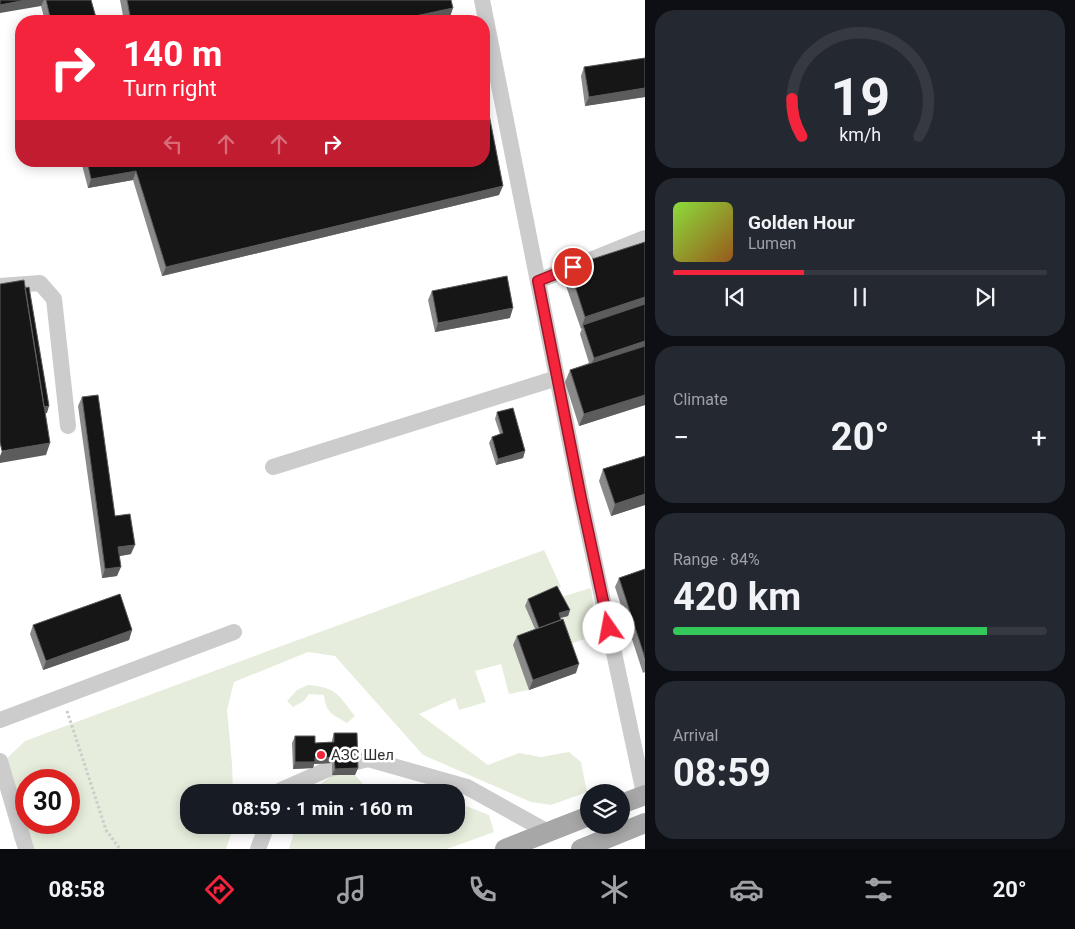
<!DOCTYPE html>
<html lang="en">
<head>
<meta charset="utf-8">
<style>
  :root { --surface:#171b24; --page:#242831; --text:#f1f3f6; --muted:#9ea1a6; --line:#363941; --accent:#f3243c }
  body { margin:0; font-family:Roboto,sans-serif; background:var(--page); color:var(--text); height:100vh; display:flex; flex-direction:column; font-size:19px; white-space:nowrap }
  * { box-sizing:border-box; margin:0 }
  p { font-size:16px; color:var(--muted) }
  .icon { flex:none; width:28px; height:28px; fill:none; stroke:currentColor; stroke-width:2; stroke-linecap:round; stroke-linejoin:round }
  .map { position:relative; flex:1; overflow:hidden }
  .drawer { display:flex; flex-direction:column; gap:10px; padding:10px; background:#0d0f14; width:430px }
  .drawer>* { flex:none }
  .hud { position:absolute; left:15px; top:15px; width:475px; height:152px; border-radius:20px; box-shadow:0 2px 12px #0003; background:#f3243c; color:#fff; overflow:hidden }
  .controls { position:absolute; left:580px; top:784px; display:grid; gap:10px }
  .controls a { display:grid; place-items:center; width:50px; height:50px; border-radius:50%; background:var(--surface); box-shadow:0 2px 12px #0003; font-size:25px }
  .speed { position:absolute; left:15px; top:769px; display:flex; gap:10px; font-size:25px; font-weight:700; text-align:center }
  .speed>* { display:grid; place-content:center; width:65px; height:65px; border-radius:50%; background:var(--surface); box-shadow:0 2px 12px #0003; line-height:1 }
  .speed .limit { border:8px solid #d22; background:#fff; color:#111 }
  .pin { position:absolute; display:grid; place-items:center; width:42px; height:42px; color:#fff; margin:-21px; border:2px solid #fff; border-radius:50%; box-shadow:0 1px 5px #0007 }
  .me { position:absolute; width:55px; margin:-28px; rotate:348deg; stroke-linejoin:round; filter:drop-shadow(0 0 4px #0008) }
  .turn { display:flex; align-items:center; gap:18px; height:105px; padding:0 25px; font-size:22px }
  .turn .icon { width:65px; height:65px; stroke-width:2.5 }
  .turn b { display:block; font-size:35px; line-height:42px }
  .lanes { display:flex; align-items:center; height:48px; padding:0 25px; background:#0003; justify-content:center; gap:25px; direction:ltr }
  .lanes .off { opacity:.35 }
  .big { font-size:38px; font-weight:700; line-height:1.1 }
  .drawer .widget { flex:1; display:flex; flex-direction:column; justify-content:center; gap:8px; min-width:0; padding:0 18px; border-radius:20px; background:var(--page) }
  .drawer .dial { align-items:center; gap:0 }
  .dial svg { height:130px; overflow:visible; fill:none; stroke:var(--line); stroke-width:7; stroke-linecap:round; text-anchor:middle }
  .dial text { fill:var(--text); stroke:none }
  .song { display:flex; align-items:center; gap:15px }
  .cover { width:60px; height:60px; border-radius:8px; background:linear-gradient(135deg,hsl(90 70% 55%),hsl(30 70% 35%)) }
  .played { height:5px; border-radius:2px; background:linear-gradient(90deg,var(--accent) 35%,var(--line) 35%) }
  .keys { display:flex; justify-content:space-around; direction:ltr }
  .heat { display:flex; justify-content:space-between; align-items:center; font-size:28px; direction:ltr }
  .charge { height:8px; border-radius:4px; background:linear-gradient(90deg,#34c759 84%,var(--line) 0) }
  .trip { position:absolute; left:180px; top:784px; width:285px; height:50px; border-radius:20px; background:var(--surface); box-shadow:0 2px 12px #0003; font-weight:700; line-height:50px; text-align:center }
  .tabs { display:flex; height:80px; justify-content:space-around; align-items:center; background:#090b0e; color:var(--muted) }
  .tabs .icon { width:35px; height:35px }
  .tabs .active { color:var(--accent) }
  .tabs b { font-size:22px; color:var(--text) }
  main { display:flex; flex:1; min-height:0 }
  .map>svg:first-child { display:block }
  .green { fill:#e6eddc; fill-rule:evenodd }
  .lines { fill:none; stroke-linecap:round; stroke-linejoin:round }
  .path { stroke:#ccc; stroke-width:3; stroke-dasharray:2.5 2.5; stroke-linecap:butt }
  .minor { stroke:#ccc; stroke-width:16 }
  .major { stroke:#a7a7a7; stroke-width:20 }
  .wall { fill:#8a8a8a }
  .shaded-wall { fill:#5c5c5c }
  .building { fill:#161616; stroke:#5c5c5c }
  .route-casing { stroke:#9e1727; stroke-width:12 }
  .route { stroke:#f3243c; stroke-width:9 }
  .poi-dot { fill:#f3243c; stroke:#fff; stroke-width:2 }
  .labels { text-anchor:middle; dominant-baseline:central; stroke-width:5; stroke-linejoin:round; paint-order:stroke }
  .poi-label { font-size:15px; fill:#2f2f2f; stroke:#fff; text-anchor:start }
</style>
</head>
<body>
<main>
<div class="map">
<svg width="645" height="849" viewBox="0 0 645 849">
  <rect width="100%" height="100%" fill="#fff"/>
  <path class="green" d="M544,550L561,587L555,592L558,598L591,588L598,635L566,645L576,673L529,690L509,694L501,664L475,671L486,702L459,710L455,698L419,714L488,765L519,753L541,757L569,752L581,762L587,792L551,805L531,802L423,755L335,656L308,652L234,682L227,710L232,764L233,792H189V825H234L226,849H20L14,839L0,765L25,741L276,648ZM26,780H69V822H26Z
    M308,685C338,688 337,694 355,716L347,723C332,714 326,713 324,695L309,694L304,701L293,707L287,701L297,690Z
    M332,775H355L363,784L412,787L429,792H321V784Z
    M456,802L489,815L494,832L447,849H289L296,825H456Z"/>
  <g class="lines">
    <path class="path" d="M67,711L106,830L120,849"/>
    <path class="minor" d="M482,0L581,498L645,798
      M538,281L645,238
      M0,286L40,283L54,299L68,426
      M273,467L557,378
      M0,720L234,632
      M0,761L26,849
      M281,792V790L326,770L368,759L467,787L548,832
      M258,849L267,825"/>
    <path class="major" d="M621,804L645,795
      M505,849L589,816
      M581,849L645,823"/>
  </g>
  <path class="wall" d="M0,0H91L97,21H45L41,6Z
    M120,0H451L449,20L444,21H124Z
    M645,58V97L585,106L581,76L584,67Z
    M81,161H484L499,195L162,276L133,180L88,188Z
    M645,242V405L579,426L565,382L570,370L589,363L580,334L582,328L581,329L566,286L571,274L577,272L580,263Z
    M432,291L510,318L435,332L428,300Z
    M82,397L115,516L131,554L119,556L117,576L102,578L78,406Z
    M497,412L525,451L523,458L496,465L489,443L492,437L500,434L495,419Z
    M645,456V505L611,516L599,481L603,469Z
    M645,569V672L643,673L615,587L619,578Z
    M528,599L570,610L568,616L560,618L576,673L529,690L513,645L517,636L535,629L525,606Z
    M33,625L132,630L129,640L43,670L30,634Z
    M334,733L358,768L355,775H332V763L314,764L313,768L293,769L292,743L295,736L315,743L332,742V740Z"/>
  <path class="shaded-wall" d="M26,0H44L41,6L0,13V5Z
    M453,8L449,20L444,21H392Z
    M645,88V97L585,106L589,97Z
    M136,171L133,180L88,188L91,179Z
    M503,186L499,195L162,276L166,267Z
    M645,297V307L583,325L582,328L581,329L585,317Z
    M513,308L510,318L435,332L438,323Z
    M645,341V349L590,367L594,358Z
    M645,395V405L579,426L584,414Z
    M49,406L47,413L39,414L41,408Z
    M50,443L46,455L0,463V456L2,451Z
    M525,451L523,458L496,465L498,459Z
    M645,494V505L611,516L615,504Z
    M135,545L131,554L115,557L118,547Z
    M121,567L117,576L102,578L105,569Z
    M570,610L568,616L556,619L559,613Z
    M132,630L129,640L43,670L46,661Z
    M579,664L576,673L529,690L533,680Z
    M334,757L332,763L314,764L313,768L293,769L295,762L315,758Z
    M358,768L355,775H332L335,769Z"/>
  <path class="building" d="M0,0H26L0,5Z
    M46,0H91L97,21H51Z
    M127,0H451L453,8L392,21H131Z
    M645,58V88L589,97L584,67Z
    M484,89L503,186L166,267L136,171L91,179L87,161H484Z
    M645,242V297L585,317L571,274L582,270L580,263Z
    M507,276L513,308L438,323L432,291Z
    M24,280L50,443L2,451L0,442V284Z
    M29,287L49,406L44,407L25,288Z
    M645,304V341L594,358L583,325Z
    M645,346V395L584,414L570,370Z
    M98,395L115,516L130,514L135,545L118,547L121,567L105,569L82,397Z
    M513,408L525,451L498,459L492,437L503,433L497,412Z
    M645,456V494L615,504L603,469Z
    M645,569V658L619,578Z
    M557,586L570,610L559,613L561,620L539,628L528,599Z
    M120,594L132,630L46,661L33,625Z
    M563,619L579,664L533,680L517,636Z
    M334,733H357L358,768L335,769L334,757L315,758V762H295V736H315V743L334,742Z"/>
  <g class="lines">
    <g class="route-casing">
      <path id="route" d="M573,267L538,281L581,498L609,628"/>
    </g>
    <use href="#route" class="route"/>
  </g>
  <circle class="poi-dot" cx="321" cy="755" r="5"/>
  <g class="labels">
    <g class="poi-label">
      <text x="331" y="755">АЗС Шел</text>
    </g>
  </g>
</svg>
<div class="controls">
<a><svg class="icon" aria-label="layers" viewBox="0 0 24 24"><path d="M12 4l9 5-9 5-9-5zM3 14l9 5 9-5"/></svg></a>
</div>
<div class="speed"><div class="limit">30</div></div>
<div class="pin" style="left:573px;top:267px;background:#d93025"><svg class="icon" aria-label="arrive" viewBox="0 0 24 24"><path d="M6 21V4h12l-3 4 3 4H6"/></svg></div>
<svg class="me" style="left:609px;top:628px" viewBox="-20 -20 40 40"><circle r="19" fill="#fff"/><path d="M0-13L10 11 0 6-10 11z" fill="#f3243c"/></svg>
<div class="trip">08:59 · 1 min · 160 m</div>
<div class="hud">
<div class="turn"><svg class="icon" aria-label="right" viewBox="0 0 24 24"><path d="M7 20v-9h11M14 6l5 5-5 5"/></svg><div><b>140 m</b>Turn right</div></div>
<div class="lanes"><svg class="icon off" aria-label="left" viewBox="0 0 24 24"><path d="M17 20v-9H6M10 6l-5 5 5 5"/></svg><svg class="icon off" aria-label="ahead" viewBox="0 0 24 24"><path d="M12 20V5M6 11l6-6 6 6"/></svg><svg class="icon off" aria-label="ahead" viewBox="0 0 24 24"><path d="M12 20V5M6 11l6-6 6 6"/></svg><svg class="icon" aria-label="right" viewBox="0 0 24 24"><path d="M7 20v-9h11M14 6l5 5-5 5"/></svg></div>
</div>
</div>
<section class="drawer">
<div class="widget dial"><svg viewBox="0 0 100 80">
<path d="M14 69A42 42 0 1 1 86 69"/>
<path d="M14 69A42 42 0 0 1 8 46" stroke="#f3243c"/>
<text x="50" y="56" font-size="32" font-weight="700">19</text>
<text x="50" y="72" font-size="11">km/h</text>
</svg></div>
<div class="widget">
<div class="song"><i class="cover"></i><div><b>Golden Hour</b><p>Lumen</p></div></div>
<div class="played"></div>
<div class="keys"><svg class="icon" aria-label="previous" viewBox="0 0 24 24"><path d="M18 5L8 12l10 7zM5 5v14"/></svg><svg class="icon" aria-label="pause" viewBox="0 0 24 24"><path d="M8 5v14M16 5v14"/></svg><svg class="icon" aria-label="next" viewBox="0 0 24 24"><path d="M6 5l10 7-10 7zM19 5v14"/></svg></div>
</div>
<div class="widget"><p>Climate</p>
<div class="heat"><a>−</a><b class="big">20°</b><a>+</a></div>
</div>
<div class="widget"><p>Range · 84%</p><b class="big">420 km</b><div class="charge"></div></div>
<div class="widget"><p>Arrival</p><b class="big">08:59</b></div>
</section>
</main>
<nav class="tabs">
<b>08:58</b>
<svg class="icon active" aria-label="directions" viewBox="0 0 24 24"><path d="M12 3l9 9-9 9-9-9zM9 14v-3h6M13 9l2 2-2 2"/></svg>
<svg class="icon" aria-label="music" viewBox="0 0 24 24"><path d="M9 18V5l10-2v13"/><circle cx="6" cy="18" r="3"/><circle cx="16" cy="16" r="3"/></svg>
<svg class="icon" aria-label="phone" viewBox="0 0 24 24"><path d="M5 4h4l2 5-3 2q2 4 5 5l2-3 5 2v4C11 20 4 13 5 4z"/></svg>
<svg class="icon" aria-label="climate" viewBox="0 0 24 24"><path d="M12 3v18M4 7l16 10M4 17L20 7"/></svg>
<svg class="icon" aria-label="car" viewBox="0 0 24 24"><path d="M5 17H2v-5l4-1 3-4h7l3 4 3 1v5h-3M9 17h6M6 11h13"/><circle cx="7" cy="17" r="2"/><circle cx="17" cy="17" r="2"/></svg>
<svg class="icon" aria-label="filters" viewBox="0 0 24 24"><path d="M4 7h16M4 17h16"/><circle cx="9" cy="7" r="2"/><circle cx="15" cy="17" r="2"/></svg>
<b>20°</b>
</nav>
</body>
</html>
